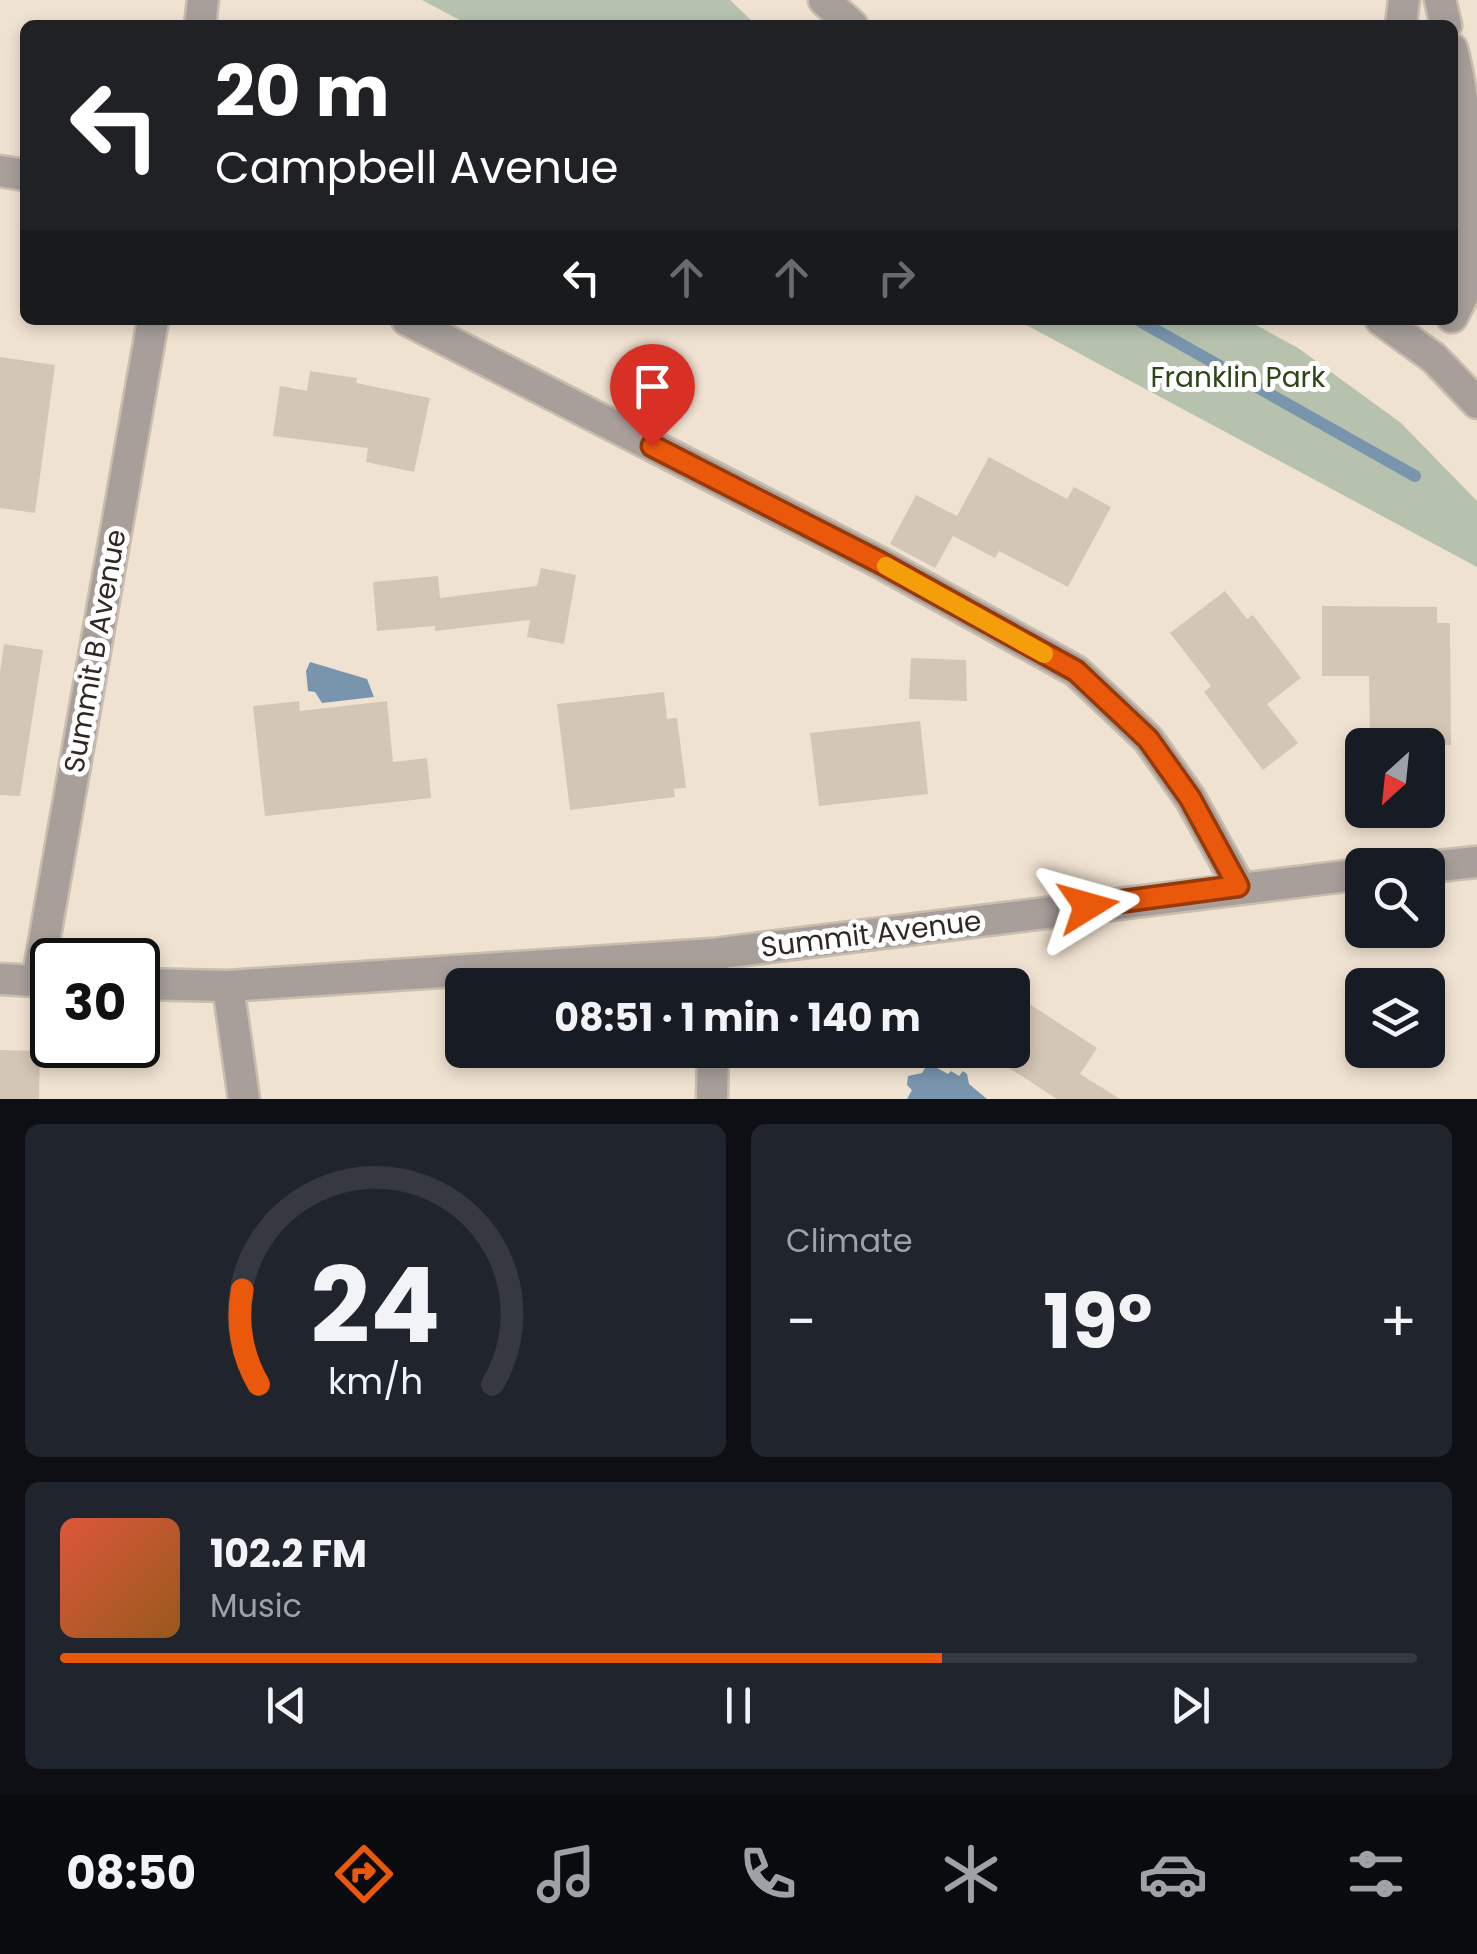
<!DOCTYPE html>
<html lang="en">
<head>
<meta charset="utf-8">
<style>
  :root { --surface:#171b24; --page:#20242c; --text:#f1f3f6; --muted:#9ea1a6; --line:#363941; --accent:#ea580c }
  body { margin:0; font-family:Poppins,sans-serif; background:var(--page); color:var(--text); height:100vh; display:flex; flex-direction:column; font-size:38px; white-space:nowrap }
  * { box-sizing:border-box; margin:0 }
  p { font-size:32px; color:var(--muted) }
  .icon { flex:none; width:55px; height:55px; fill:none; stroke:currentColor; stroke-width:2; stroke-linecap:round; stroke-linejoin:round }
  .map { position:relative; height:1099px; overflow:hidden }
  .sheet { display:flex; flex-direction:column; gap:25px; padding:25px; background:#0d0f14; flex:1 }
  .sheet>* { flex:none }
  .banner { position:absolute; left:20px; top:20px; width:1438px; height:305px; border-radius:15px; box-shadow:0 5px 15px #0003; background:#202124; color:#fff; overflow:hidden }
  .needle { width:65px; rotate:207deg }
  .controls { position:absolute; left:1345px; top:728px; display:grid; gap:20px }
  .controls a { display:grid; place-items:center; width:100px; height:100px; border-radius:15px; background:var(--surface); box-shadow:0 5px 15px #0003; font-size:50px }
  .speed { position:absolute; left:30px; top:938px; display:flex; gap:20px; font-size:50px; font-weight:700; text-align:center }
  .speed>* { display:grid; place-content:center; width:130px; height:130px; border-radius:50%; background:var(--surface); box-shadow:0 5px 15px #0003; line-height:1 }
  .speed .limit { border:5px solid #111; border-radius:15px; background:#fff; color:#111 }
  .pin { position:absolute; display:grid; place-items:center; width:85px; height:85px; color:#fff; margin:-102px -42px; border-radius:50% 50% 50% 0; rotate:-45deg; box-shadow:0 0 10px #0007 }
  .pin .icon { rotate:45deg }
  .me { position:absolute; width:110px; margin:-55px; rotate:82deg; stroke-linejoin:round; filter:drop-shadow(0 0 8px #0008) }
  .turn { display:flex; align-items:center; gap:35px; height:210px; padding:0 30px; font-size:45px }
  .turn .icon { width:130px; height:130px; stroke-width:2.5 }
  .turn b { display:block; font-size:70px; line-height:85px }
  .lanes { display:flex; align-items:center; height:95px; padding:0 30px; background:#0003; justify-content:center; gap:50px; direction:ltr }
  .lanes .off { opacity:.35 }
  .big { font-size:75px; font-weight:700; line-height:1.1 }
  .sheet .widget { flex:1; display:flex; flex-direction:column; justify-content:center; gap:15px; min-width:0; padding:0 35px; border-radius:15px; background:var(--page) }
  .sheet .dial { align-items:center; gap:0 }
  .dial svg { height:260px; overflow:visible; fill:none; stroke:var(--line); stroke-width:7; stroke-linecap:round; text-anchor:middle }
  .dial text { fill:var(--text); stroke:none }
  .song { display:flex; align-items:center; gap:30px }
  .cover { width:120px; height:120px; border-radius:15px; background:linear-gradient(135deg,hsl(10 70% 55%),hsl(30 70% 35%)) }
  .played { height:10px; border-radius:5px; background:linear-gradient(90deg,var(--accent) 65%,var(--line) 65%) }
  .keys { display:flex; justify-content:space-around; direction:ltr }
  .heat { display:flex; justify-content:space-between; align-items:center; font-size:55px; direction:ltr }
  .sheet .tiles { flex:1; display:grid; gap:25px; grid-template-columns:1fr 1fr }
  .widget:last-child { grid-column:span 2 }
  .trip { position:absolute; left:445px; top:968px; width:585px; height:100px; border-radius:15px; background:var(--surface); box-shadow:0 5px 15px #0003; font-weight:700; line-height:100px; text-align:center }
  .dock { display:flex; height:160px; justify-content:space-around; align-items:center; background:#090b0e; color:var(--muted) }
  .dock .icon { width:70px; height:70px }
  .dock .selected { color:var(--accent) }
  .dock b { font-size:45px; color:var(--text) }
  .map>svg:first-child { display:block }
  .green { fill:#b6c2ae }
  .water { fill:#7995ad }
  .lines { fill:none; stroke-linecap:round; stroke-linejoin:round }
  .stream { stroke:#7995ad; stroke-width:12 }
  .building { fill:#d4c6b5 }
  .minor-casing { stroke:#c9bdae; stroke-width:35 }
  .minor { stroke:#a89f9b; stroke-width:30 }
  .route-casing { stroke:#983908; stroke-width:25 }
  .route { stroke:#ea580c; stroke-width:18 }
  .slow { stroke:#f59e0b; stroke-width:18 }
  .labels { text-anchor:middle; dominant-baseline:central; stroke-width:10; stroke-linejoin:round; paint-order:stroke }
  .park-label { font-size:28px; fill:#2d4617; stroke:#fff }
  .street-label { font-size:28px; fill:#2d2822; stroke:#fff }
</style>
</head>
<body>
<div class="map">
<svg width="1477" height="1099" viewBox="0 0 1477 1099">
  <rect width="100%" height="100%" fill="#f0e2d1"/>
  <path class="green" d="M422,0H730L756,25H469Z
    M1017,320H1247L1298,348L1401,423L1477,501V567Z"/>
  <path class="water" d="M310,662L367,679L374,697L322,703L315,692L308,691L306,671Z
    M928,1063L948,1074L951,1071L959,1076L963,1071L967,1074L969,1084L987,1099H907L912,1090L907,1085L908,1076L922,1073Z"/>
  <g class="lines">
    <path class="stream" d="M1138,320L1415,476"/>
  </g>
  <path class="building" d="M0,357L55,365L35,513L0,508Z
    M310,371L357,378L356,383L430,398L414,472L366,462L368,448L273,436L280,386L307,391Z
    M989,457L1067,499L1074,487L1111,507L1068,587L999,551L995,558L953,536L935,568L890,544L916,495L957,516Z
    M541,568L576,575L564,644L527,637L530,620L435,631V626L377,631L373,582L438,576L440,598L537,586Z
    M1225,591L1247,619L1253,615L1301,678L1267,704L1298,743L1263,770L1204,692L1211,686L1170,633Z
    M1322,606L1437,607V623H1450L1451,745H1370L1369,676H1322Z
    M4,644L43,650L20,796L0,795V672Z
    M911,658L966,660L967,701L909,699Z
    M664,692L667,719L677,718L686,788L674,789L675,797L570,810L557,704Z
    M299,701L300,711L387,701L393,762L427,758L431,798L265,816L253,706Z
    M920,721L928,794L819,806L810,733Z
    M1031,1005L1097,1048L1080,1074L1120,1099H1057L997,1060L1003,1050H1012V1035Z
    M0,1050L40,1051L39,1099H0Z"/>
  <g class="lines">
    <g class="minor-casing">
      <path id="minor" d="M824,0L852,25
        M1440,0L1446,25
        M200,25L203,0
        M1401,25L1404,0
        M1452,49C1467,106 1477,226 1468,281C1465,293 1458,305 1452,317
        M0,171L25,175
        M407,320L881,563L1076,671L1148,739L1190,798L1239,886
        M1381,320L1434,358L1477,403
        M1428,867L1477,862
        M0,979L52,982
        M37,982L153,320
        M138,984L228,986L713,954L1362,874
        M713,985V954
        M228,986L244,1099
        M712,1099L713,1050"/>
    </g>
    <use href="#minor" class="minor"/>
  </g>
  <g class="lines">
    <g class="route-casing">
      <path id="route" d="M652,446L881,563L1076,671L1148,739L1190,798L1238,886L1088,906"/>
    </g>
    <use href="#route" class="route"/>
    <path class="slow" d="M886,566L1044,654"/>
  </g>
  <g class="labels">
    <g class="park-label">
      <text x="1238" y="377">Franklin Park</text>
    </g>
    <g class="street-label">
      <text transform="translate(95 651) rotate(-80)">Summit B Avenue</text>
      <text transform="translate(871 934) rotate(-7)">Summit Avenue</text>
    </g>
  </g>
</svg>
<div class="controls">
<a><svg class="needle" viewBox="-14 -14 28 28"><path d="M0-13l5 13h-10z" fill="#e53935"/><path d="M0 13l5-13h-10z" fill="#9ea1a6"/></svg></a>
<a><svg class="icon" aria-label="search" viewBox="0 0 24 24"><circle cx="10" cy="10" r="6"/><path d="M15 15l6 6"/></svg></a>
<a><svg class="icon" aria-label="layers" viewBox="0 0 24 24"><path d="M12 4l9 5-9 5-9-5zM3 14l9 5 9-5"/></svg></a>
</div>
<div class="speed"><div class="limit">30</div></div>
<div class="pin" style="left:652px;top:446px;background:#d93025"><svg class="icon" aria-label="arrive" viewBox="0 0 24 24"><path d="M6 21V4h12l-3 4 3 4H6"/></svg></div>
<svg class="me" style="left:1088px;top:906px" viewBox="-20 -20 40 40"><path d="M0-17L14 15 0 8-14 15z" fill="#ea580c" stroke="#fff" stroke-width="4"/></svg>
<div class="trip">08:51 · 1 min · 140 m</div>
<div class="banner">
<div class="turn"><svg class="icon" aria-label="left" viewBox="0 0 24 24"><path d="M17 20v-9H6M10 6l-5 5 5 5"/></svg><div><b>20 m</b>Campbell Avenue</div></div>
<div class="lanes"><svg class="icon" aria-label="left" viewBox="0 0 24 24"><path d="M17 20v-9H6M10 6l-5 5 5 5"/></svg><svg class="icon off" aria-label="ahead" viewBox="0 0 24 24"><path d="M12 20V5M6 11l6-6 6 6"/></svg><svg class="icon off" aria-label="ahead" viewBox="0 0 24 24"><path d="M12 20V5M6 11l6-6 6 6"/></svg><svg class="icon off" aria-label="right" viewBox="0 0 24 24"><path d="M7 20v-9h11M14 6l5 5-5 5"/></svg></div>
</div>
</div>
<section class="sheet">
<div class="tiles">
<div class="widget dial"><svg viewBox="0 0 100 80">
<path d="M14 69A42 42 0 1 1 86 69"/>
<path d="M14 69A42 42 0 0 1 9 40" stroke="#ea580c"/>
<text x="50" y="56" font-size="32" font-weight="700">24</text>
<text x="50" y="72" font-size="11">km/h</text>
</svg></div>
<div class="widget"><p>Climate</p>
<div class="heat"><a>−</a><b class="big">19°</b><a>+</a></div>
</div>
<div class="widget">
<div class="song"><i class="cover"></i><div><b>102.2 FM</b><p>Music</p></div></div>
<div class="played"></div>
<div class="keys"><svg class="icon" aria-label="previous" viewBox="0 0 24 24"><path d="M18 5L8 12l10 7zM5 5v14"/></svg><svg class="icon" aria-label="pause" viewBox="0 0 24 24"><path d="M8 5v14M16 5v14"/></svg><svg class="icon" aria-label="next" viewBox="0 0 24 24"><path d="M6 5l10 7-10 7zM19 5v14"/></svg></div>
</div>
</div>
</section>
<nav class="dock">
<b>08:50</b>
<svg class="icon selected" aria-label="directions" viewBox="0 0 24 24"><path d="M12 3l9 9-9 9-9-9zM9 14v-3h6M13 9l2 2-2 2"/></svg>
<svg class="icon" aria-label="music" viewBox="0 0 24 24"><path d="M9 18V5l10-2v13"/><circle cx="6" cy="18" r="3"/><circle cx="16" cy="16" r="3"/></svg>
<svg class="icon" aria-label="phone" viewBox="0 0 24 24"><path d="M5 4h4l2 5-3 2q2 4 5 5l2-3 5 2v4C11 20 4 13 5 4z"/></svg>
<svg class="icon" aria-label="climate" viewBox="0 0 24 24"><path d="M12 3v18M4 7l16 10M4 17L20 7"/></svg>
<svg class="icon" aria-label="car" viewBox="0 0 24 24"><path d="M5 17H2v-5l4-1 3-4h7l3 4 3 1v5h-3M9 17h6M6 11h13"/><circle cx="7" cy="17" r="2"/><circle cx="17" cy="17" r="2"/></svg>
<svg class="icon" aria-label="filters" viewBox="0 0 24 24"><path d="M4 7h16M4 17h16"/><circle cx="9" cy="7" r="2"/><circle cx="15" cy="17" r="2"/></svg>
</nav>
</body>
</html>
